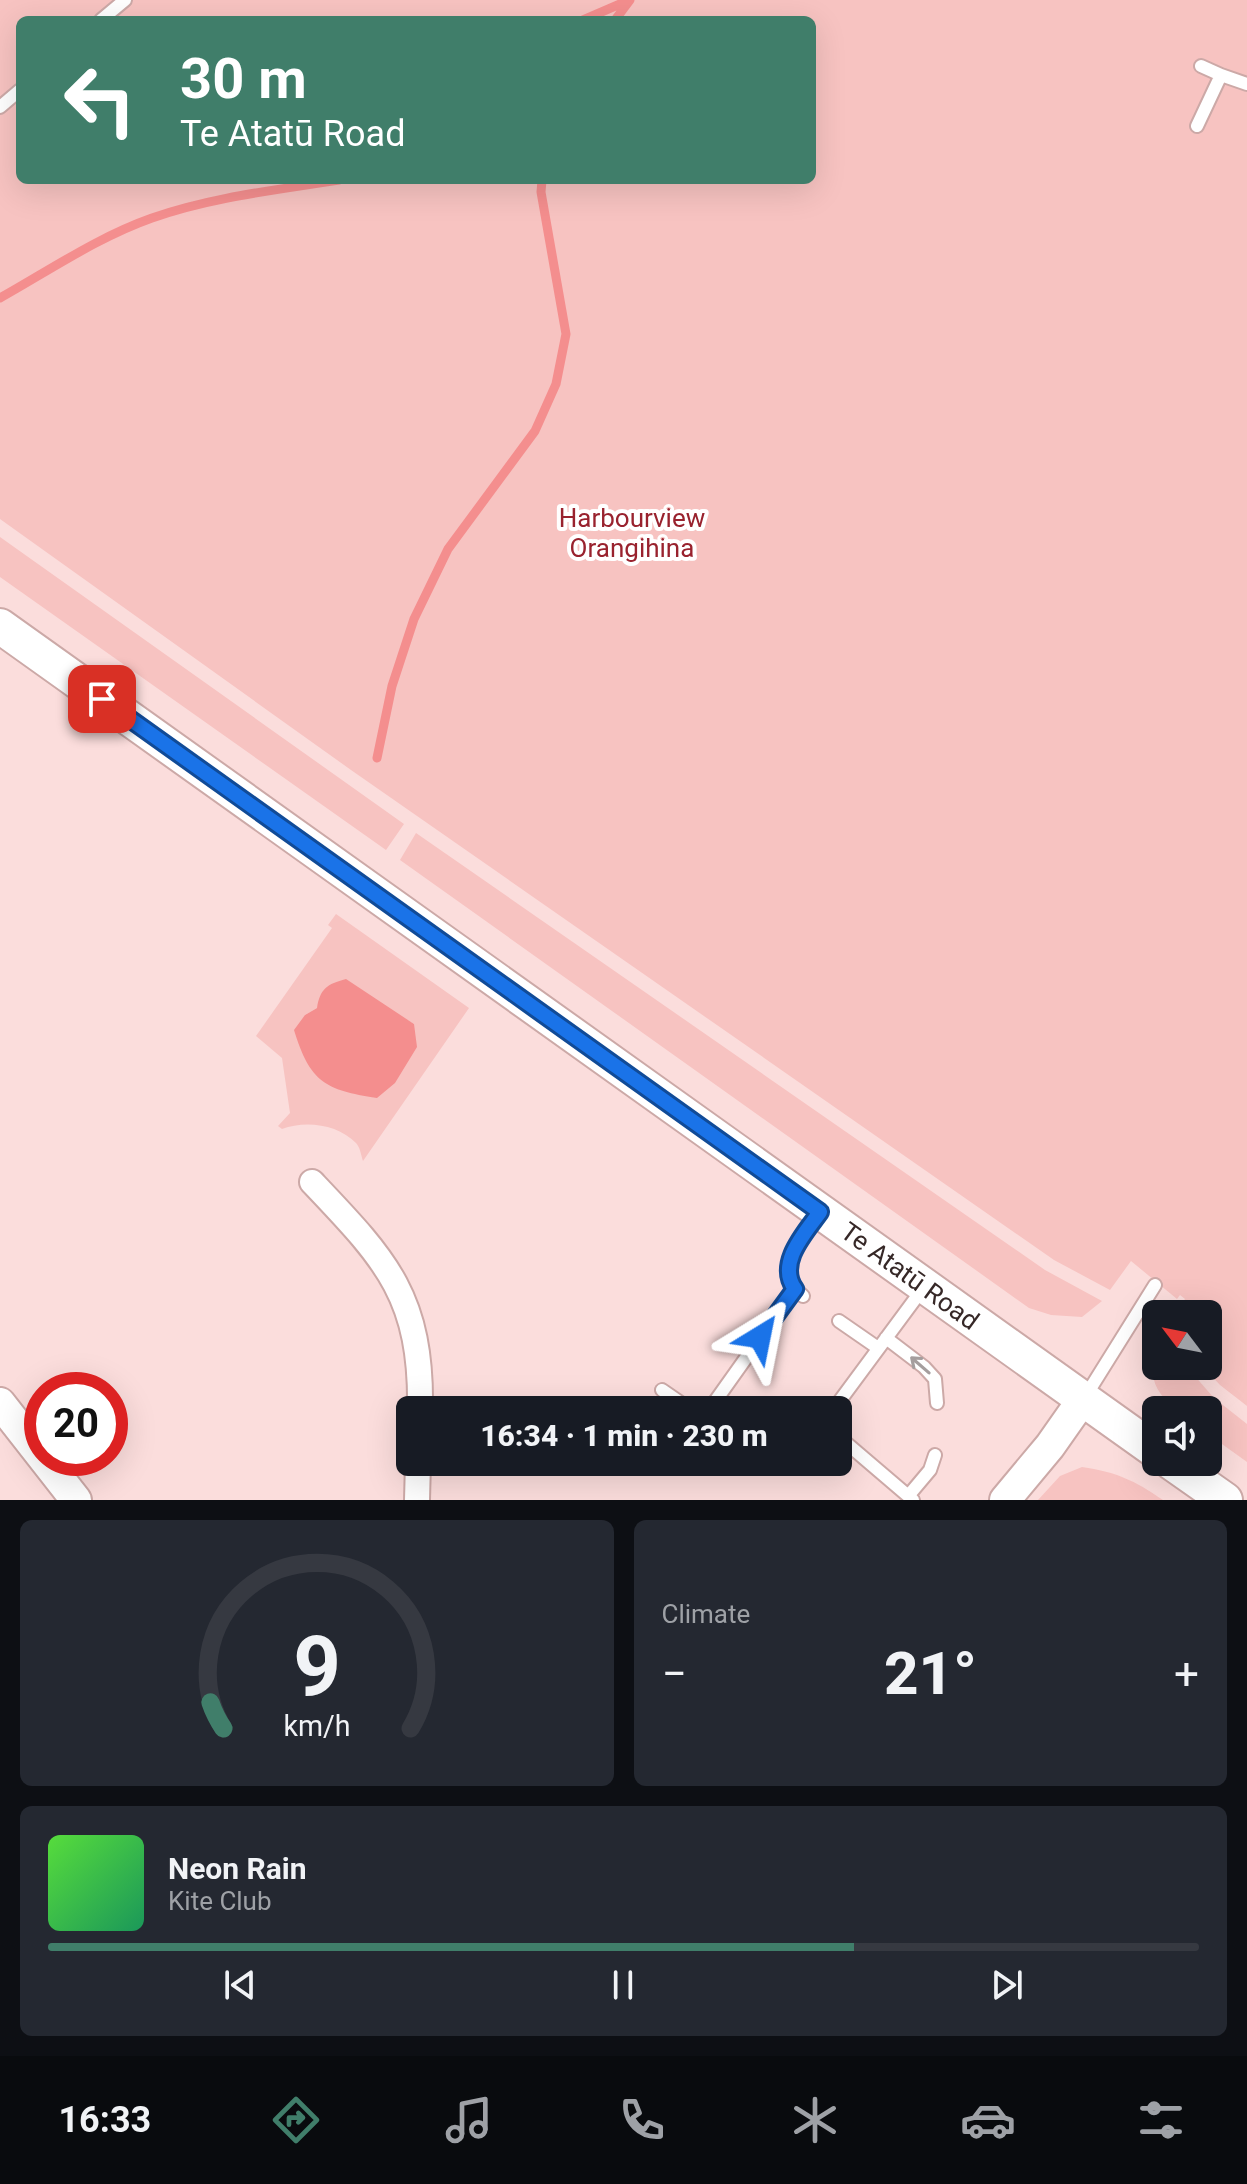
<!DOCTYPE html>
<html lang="en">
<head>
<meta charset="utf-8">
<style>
  :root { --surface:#171b24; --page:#242831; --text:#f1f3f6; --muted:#9ea1a6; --line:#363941; --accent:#407e6a }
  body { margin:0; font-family:Roboto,sans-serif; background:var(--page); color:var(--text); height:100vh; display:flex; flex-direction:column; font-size:30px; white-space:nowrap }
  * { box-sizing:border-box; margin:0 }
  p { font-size:26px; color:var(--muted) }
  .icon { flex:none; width:44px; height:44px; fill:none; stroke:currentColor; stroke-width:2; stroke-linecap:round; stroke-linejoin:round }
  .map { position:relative; height:1500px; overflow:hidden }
  .side { display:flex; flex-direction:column; gap:20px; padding:20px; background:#0d0f14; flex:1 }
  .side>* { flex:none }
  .guide { position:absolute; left:16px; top:16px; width:800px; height:168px; border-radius:12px; box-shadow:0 8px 32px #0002; background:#407e6a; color:#fff; overflow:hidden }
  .needle { width:52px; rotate:302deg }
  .buttons { position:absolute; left:1142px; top:1300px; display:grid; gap:16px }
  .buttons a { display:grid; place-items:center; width:80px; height:80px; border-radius:12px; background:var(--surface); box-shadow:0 8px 32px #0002; font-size:40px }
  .speed { position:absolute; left:24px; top:1372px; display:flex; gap:16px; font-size:40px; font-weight:700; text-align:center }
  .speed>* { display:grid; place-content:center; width:104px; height:104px; border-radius:50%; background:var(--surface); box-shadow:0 8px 32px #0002; line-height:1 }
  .speed .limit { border:12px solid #d22; background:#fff; color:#111 }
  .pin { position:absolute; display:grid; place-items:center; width:68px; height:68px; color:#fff; margin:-34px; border-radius:16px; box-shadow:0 4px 12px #0006 }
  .me { position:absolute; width:88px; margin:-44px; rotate:35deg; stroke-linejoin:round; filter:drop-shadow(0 0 6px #0008) }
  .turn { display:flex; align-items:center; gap:28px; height:168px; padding:0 32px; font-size:36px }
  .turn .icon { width:104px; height:104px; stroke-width:2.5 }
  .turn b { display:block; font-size:56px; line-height:68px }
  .big { font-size:60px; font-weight:800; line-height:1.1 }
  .side .card { flex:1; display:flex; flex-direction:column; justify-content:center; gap:12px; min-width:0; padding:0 28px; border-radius:12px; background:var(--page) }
  .side .dial { align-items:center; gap:0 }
  .dial svg { height:208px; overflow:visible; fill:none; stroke:var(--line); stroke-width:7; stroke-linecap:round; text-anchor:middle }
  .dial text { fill:var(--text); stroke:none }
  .song { display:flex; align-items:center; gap:24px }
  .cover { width:96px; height:96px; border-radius:12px; background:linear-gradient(135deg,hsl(110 70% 55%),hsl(150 70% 35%)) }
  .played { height:8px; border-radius:4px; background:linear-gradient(90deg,var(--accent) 70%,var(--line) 70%) }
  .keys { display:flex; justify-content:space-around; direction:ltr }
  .heat { display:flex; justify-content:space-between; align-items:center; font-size:44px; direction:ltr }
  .side .tiles { flex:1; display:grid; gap:20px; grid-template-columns:1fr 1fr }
  .card:last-child { grid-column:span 2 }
  .trip { position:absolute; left:396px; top:1396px; width:456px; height:80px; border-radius:12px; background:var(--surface); box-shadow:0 8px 32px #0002; font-weight:800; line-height:80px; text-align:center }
  .tab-bar { display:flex; height:128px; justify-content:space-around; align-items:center; background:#090b0e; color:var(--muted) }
  .tab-bar .icon { width:56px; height:56px }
  .tab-bar .active { color:var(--accent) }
  .tab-bar b { font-size:36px; color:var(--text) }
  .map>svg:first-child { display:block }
  .green { fill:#f7c3c1; fill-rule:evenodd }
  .water { fill:#f48e8e }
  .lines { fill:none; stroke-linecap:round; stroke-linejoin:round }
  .stream { stroke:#f48e8e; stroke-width:9 }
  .service-casing { stroke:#cca9a7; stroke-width:16 }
  .minor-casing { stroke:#cca9a7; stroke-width:28 }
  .tertiary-casing { stroke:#cca9a7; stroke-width:34 }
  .secondary-casing { stroke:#cca9a7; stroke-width:38 }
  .service { stroke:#fff; stroke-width:12 }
  .minor { stroke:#fff; stroke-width:24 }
  .tertiary { stroke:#fff; stroke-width:30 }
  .secondary { stroke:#fff; stroke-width:34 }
  .oneway { stroke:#a59e9e }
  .route-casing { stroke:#114b97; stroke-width:20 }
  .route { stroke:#1a73e8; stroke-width:14 }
  .labels { text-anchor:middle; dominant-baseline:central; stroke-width:8; stroke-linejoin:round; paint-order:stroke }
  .park-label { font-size:26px; fill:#99222e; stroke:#fff }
  .street-label { font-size:26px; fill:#362827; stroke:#fff }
</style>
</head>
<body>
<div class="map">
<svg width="1247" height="1500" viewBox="0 0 1247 1500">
  <rect width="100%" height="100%" fill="#fbdddc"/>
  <path class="green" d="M0,0H1247V1406L1220,1385L1202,1366H1208V1314H1175L1185,1299L1180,1295L1177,1299L1131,1261L1110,1290L1054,1260L351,770L0,519ZM20,20H812V180H20Z
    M0,537L404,824L386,850L0,577Z
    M416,833L1045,1270L1102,1301L1082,1317L1051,1315L1029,1308L400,860Z
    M336,914L469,1008L363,1161C361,1155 360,1147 356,1143C338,1124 305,1120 282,1129L278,1126L290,1113L282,1058L256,1036L332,928L328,925ZM317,1008L394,1012L414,1024L305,1015Z
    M1156,1362V1366H1186L1214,1398L1247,1424V1462L1208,1434V1410H1175C1162,1397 1147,1381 1156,1362Z
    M1082,1467C1116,1472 1134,1480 1163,1500H1038L1060,1476Z"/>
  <path class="water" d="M346,979L414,1024L417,1047L395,1083L377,1098C325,1090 310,1082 294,1030L305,1015L317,1008C320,989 327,984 346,979Z"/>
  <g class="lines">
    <path class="stream" d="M583,20L629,0
      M615,20L630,0
      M0,298C50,270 98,237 152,218C211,197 277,190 339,180
      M377,758L392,686L414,619L448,549L535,431L556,384L566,334L541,192L542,180"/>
    <g class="service-casing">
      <path id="service" d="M101,20L125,0
        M1221,75L1247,84
        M0,107L20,90
        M1197,126L1221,75L1201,66
        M803,1296C771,1271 802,1237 819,1213
        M839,1321L878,1348
        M886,1338L924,1367L935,1379L937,1403
        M662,1390L691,1410
        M1085,1397L1155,1285
        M709,1410L795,1289
        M833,1410L924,1287
        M838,1436L913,1500
        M909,1495L930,1470L935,1455"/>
    </g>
    <g class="minor-casing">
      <path id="minor" d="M312,1182C386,1260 422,1296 420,1410
        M417,1500L418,1462"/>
    </g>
    <g class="tertiary-casing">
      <path id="tertiary" d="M0,1403L76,1500
        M1005,1500L1050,1446L1083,1399"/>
    </g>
    <g class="secondary-casing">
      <path id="secondary" d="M0,626L1156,1451
        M1171,1462L1225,1500"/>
    </g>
    <use href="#service" class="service"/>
    <use href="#minor" class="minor"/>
    <use href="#tertiary" class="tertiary"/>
    <use href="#secondary" class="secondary"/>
  </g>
  <defs><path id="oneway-shaft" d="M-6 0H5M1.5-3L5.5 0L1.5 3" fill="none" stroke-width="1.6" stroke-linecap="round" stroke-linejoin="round" transform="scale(2)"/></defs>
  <use class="oneway" href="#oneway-shaft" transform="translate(920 1365) rotate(-139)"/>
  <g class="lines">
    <g class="route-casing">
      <path id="route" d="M102,699L820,1212C806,1232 776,1263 795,1289L760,1337"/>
    </g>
    <use href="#route" class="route"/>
  </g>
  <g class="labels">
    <g class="park-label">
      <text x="632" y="518">Harbourview<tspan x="632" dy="30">Orangihina</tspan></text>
    </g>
    <g class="street-label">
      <text transform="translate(910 1276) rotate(36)">Te Atatū Road</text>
    </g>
  </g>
</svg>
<div class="buttons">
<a><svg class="needle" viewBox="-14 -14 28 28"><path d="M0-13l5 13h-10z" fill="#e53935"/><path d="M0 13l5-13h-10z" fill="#9ea1a6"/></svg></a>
<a><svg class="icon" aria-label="sound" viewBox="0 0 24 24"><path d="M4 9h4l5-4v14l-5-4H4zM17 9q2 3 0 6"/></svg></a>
</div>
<div class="speed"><div class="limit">20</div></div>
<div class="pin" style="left:102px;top:699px;background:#d93025"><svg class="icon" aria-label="arrive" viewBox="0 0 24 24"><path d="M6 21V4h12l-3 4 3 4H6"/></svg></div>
<svg class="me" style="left:760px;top:1337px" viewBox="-20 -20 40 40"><path d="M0-17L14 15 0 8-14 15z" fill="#1a73e8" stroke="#fff" stroke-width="4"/></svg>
<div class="trip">16:34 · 1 min · 230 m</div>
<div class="guide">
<div class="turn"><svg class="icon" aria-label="left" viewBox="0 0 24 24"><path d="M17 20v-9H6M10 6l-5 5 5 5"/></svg><div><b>30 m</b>Te Atatū Road</div></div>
</div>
</div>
<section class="side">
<div class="tiles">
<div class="card dial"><svg viewBox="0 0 100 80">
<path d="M14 69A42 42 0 1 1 86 69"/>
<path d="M14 69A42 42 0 0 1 9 59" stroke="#407e6a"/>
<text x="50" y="56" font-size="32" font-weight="700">9</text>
<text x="50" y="72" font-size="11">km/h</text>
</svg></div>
<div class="card"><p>Climate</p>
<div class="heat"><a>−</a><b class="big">21°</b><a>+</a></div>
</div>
<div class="card">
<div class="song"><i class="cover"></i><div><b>Neon Rain</b><p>Kite Club</p></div></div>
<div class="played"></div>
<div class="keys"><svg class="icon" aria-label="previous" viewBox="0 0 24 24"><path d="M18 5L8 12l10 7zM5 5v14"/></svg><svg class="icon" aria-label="pause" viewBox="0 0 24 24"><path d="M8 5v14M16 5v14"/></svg><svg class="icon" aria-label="next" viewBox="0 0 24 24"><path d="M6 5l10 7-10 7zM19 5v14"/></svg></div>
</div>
</div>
</section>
<nav class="tab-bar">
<b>16:33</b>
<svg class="icon active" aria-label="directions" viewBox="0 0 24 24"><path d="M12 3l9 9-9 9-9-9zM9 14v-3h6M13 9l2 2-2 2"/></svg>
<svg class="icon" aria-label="music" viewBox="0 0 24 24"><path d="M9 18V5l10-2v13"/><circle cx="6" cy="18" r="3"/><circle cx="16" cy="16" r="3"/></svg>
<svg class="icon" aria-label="phone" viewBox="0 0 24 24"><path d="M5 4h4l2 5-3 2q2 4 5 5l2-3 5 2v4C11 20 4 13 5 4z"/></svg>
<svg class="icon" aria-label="climate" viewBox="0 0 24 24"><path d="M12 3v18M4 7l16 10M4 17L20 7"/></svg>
<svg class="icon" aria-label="car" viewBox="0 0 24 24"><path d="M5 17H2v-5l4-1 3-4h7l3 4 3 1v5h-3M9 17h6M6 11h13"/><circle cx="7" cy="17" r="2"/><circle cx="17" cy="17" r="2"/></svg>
<svg class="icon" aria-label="filters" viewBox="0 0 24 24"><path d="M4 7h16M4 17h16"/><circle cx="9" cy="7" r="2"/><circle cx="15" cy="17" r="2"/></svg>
</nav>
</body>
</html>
